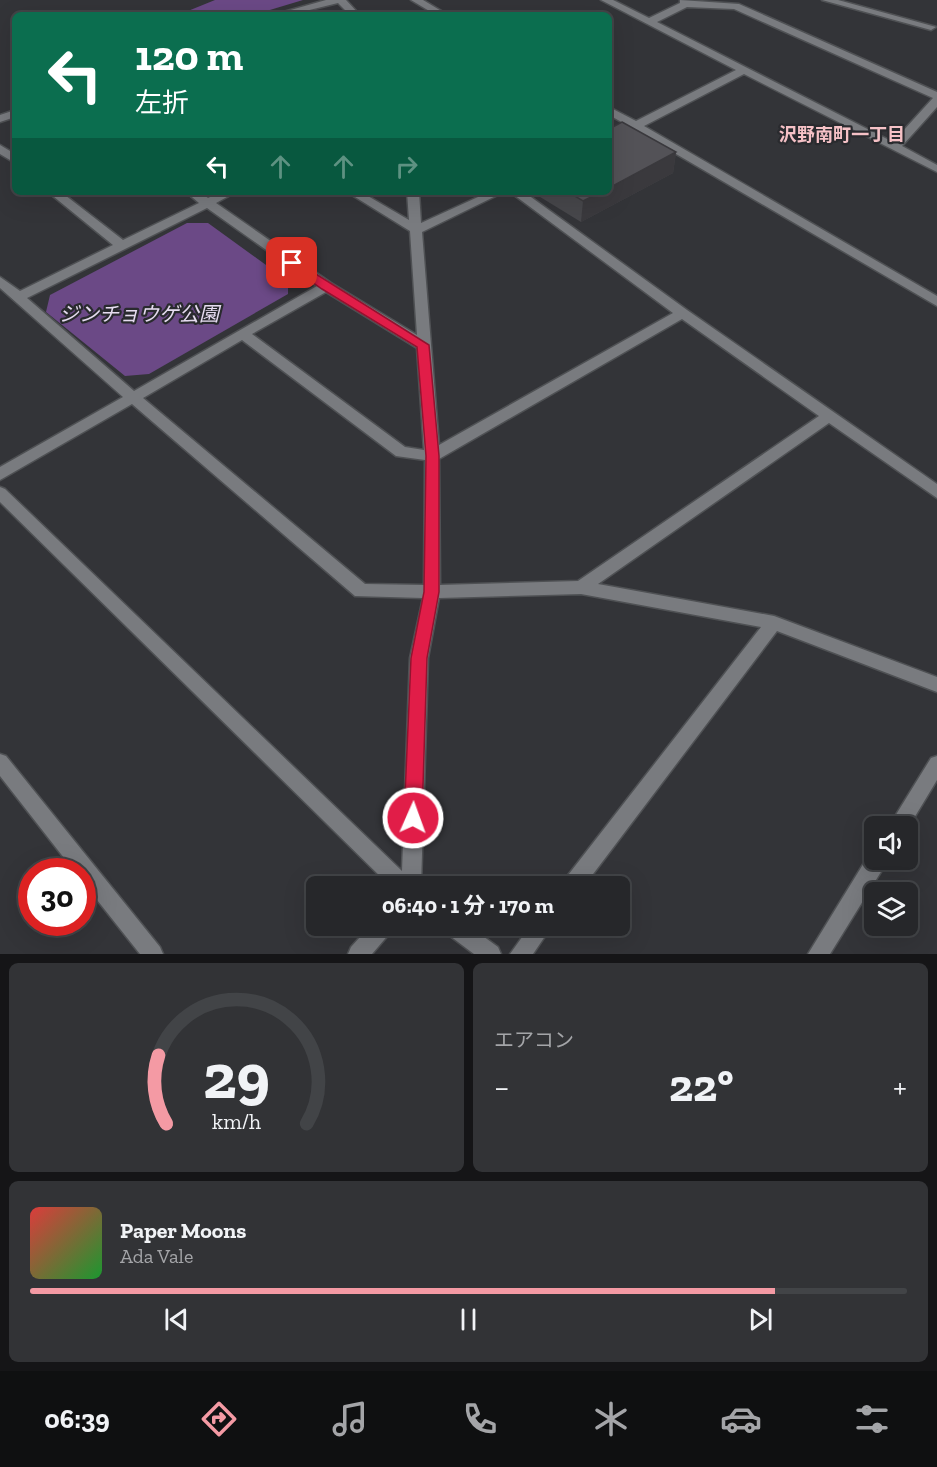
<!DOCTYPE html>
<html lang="ja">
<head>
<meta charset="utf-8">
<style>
  :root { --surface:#26272a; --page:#323336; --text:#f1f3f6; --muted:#a4a5a8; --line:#424447; --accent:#f49aa4 }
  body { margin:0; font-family:"Zilla Slab","Noto Sans JP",serif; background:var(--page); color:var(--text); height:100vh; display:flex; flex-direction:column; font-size:22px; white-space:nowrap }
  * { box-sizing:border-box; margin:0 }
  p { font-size:20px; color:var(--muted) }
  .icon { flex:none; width:33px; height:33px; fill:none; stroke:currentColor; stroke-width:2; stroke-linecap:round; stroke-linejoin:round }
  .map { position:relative; height:954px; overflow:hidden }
  .details { display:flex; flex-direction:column; gap:9px; padding:9px; background:#151517; flex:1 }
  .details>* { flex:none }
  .banner { position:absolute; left:12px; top:12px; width:600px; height:183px; border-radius:9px; box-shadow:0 6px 24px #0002,0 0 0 2px var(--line); background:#0b6e4f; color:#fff; overflow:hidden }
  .tools { position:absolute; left:864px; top:816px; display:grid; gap:12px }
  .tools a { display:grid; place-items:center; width:54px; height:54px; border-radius:9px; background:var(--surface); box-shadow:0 6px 24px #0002,0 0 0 2px var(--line); font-size:30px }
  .speed { position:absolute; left:18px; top:858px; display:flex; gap:12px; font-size:30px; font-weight:700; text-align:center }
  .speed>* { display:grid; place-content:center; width:78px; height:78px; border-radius:50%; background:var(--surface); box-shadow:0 6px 24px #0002,0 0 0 2px var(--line); line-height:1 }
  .speed .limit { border:9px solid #d22; background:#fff; color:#111 }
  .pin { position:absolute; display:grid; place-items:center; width:51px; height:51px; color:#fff; margin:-26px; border-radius:12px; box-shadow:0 3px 9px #0006 }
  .me { position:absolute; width:66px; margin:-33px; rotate:2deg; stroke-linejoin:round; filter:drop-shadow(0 0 4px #0008) }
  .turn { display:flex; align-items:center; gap:21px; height:126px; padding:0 24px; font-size:27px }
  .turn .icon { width:78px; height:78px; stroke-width:2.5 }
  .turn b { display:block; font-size:42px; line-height:51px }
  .lanes { display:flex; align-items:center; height:57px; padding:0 24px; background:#0003; justify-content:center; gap:30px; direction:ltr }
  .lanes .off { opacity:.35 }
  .big { font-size:45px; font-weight:700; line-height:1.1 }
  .details .card { flex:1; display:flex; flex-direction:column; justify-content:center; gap:9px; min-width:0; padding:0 21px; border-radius:9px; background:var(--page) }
  .details .dial { align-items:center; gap:0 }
  .dial svg { height:156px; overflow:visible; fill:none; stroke:var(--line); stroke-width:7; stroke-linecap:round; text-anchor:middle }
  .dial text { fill:var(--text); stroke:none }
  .song { display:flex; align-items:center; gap:18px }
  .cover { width:72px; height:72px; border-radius:9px; background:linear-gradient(135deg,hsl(0 70% 55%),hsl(130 70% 35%)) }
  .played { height:6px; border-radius:3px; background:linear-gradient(90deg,var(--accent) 85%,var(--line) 85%) }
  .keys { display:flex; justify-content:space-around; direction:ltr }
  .heat { display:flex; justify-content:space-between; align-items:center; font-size:33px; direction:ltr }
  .details .tiles { flex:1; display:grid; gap:9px; grid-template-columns:1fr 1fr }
  .card:last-child { grid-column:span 2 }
  .trip { position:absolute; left:306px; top:876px; width:324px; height:60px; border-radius:9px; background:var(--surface); box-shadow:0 6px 24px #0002,0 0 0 2px var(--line); font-weight:700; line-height:60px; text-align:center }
  .dock { display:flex; height:96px; justify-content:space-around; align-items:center; background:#0f1011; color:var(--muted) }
  .dock .icon { width:42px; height:42px }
  .dock .selected { color:var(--accent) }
  .dock b { font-size:27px; color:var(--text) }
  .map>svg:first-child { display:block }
  .green { fill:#6b4986 }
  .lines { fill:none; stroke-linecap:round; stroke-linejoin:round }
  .minor-casing { stroke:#4f5154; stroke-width:3 }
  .minor { fill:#797b7f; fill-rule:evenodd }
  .wall { fill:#47474b }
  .shaded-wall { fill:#3a393d }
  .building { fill:#535257; stroke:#3a393d; stroke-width:1.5 }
  .route { fill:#e11d48; stroke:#92132f; stroke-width:1.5 }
  .labels { text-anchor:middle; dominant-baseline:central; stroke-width:4.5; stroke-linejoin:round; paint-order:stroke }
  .far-neighbourhood-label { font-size:18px; font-weight:bold; fill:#f5c1c6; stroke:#292a2e }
  .park-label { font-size:20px; font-style:italic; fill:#e6dcf0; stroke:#292a2e }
</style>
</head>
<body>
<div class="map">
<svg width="937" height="954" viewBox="0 0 937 954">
  <rect width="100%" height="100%" fill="#333438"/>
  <path class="green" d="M215,0H303L253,15H178Z
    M187,223H208L288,281V294L149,374L125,376L46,312L50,295Z"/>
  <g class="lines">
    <g class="minor-casing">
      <path id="minor" d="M326,0H346L360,15H350L338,3L289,15H273Z
        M411,0H423L448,15H436Z
        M601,0H613L649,18L680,3V0L739,4L937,92V107L902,146L937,165V172L744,74L644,126L937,296V306L635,130L609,142V135L627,125L609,115V107L636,121L736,70ZM687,7L734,9L933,98L893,142L657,22Z
        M822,0H838L936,27L931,30Z
        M15,110V117L0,122V115Z
        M0,145L15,154V163L0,154Z
        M48,192H61L123,240L199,203L186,192H200L208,198L221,192H236L216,203L331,283L417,335L410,231L347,192H361L409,220L407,192H419L421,223L489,192H504L422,232L439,445L673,313L510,192H524L687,310L937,484V498L829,423L598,584L774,616L937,677V692L777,631L584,886H562L565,879L761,627L581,594L439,598L428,658L421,886H390L0,502V487L5,489L402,871L410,658L423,598L355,596L132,404L0,480V467L123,397L0,288V277L20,291L113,245ZM207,208L317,286L134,391L27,298ZM326,292L417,348L424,450L405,447L252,334ZM682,319L819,416L578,581L440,585L439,459ZM242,340L396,456L425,460L424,585L365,584L143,398Z
        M0,754L6,756L160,947L163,954H140L82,881V872H75L0,776Z
        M937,756V780L908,828L889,826L931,758Z
        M874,852V860H886L884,867L830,954H808L870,853Z
        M370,926H393L390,933L372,954H348L351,947Z
        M443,926H469L498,947L501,954H474L446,933Z
        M530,926H552L533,954H510Z"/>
    </g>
    <use href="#minor" class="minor"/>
  </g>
  <path class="wall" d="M676,152L673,173L581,222L532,192H609Z"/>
  <path class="shaded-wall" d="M676,152L673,173L581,222L583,201L601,192H609V188Z"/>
  <path class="building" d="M622,122L676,152L609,188V129Z
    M568,192H601L583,201Z"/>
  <path class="route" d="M292,259L429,345L439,456V592L427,658L422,818L419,824L413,826L407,824L404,818L411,658L424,592L426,456L417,347L322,289L288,265V260Z"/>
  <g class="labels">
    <g class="far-neighbourhood-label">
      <text x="842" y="135">沢野南町一丁目</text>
    </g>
    <g class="park-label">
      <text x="139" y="314">ジンチョウゲ公園</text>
    </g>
  </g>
</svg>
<div class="tools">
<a><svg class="icon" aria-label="sound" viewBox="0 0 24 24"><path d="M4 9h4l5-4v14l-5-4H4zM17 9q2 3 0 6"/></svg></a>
<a><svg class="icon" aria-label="layers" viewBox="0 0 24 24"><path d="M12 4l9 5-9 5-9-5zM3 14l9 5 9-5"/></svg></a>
</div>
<div class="speed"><div class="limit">30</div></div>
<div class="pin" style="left:292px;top:263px;background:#d93025"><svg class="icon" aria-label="arrive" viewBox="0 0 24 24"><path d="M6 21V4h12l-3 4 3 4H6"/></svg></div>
<svg class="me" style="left:413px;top:818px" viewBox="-20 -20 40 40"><circle r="17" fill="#e11d48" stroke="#fff" stroke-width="3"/><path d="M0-11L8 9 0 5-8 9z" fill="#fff"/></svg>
<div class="trip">06:40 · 1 分 · 170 m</div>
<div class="banner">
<div class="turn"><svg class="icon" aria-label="left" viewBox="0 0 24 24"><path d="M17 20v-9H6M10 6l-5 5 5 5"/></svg><div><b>120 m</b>左折</div></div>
<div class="lanes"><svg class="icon" aria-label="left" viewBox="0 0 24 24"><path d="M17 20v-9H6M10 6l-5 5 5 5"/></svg><svg class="icon off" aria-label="ahead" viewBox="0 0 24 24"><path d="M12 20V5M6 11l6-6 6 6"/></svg><svg class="icon off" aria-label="ahead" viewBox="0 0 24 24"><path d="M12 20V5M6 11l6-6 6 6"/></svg><svg class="icon off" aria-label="right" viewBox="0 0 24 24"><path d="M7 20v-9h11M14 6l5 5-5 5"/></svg></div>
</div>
</div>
<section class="details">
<div class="tiles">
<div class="card dial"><svg viewBox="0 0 100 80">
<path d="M14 69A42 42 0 1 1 86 69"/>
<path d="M14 69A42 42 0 0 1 10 34" stroke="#f49aa4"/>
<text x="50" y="56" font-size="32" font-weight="700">29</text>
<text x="50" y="72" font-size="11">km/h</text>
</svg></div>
<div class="card"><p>エアコン</p>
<div class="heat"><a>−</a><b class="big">22°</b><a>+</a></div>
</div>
<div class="card">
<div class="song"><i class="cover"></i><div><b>Paper Moons</b><p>Ada Vale</p></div></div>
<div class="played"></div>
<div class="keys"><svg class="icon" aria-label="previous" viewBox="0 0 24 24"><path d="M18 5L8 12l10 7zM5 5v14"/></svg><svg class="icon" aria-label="pause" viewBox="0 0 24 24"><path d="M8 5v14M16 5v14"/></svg><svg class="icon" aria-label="next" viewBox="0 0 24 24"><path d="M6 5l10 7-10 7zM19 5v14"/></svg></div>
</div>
</div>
</section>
<nav class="dock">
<b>06:39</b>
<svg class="icon selected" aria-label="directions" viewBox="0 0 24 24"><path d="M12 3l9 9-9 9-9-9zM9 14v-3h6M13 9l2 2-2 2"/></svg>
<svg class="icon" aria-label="music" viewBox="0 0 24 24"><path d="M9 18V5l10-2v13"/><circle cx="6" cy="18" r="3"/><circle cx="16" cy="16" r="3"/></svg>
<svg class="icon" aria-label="phone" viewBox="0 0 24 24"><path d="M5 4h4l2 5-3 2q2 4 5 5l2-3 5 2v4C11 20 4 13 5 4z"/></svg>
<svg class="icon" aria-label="climate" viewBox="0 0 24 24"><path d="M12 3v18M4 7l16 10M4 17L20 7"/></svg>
<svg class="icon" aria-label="car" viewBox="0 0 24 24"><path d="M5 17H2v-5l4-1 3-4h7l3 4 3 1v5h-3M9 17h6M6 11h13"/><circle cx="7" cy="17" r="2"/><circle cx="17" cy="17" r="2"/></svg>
<svg class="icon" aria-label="filters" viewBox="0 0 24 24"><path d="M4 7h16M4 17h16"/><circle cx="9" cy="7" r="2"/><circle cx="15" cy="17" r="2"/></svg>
</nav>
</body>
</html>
